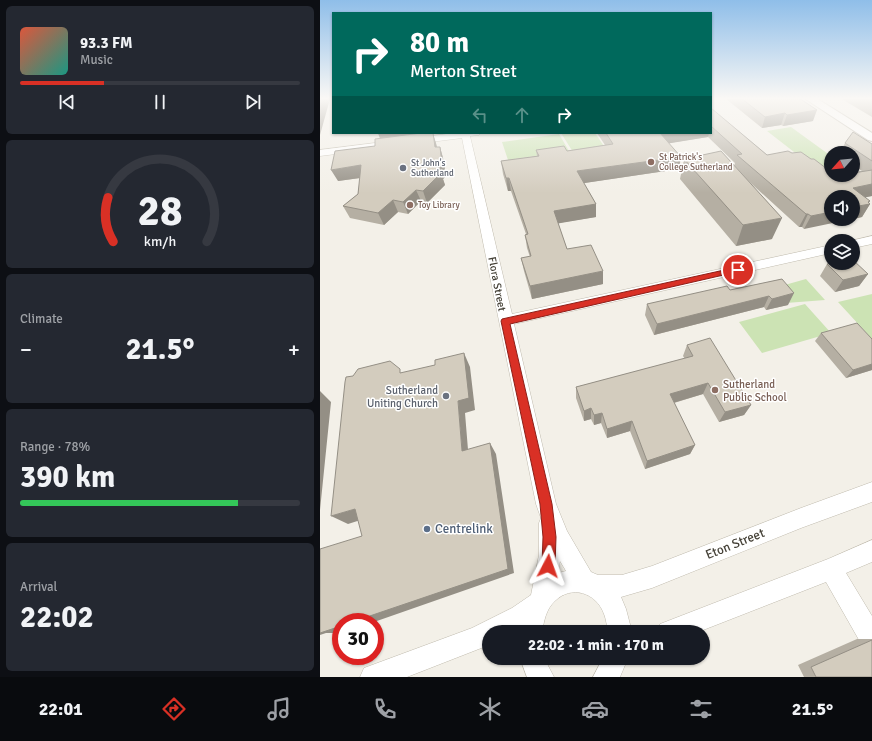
<!DOCTYPE html>
<html lang="en">
<head>
<meta charset="utf-8">
<style>
  :root { --surface:#171b24; --page:#242831; --text:#f1f3f6; --muted:#9ea1a6; --line:#363941; --accent:#d93025 }
  body { margin:0; font-family:Signika,sans-serif; background:var(--page); color:var(--text); height:100vh; display:flex; flex-direction:column; font-size:15px; white-space:nowrap }
  * { box-sizing:border-box; margin:0 }
  p { font-size:13px; color:var(--muted) }
  .icon { flex:none; width:22px; height:22px; fill:none; stroke:currentColor; stroke-width:2; stroke-linecap:round; stroke-linejoin:round }
  .map { position:relative; flex:1; overflow:hidden }
  .details { display:flex; flex-direction:column; gap:6px; padding:6px; background:#0d0f14; width:320px }
  .details>* { flex:none }
  .guide { position:absolute; left:12px; top:12px; width:380px; height:122px; border-radius:0px; box-shadow:0 1px 3px #0004; background:#00695c; color:#fff; overflow:hidden }
  .needle { width:26px; rotate:243deg }
  .controls { position:absolute; left:504px; top:146px; display:grid; gap:8px }
  .controls a { display:grid; place-items:center; width:36px; height:36px; border-radius:50%; background:var(--surface); box-shadow:0 1px 3px #0004; font-size:20px }
  .speed { position:absolute; left:12px; top:613px; display:flex; gap:8px; font-size:20px; font-weight:700; text-align:center }
  .speed>* { display:grid; place-content:center; width:52px; height:52px; border-radius:50%; background:var(--surface); box-shadow:0 1px 3px #0004; line-height:1 }
  .speed .limit { border:6px solid #d22; background:#fff; color:#111 }
  .pin { position:absolute; display:grid; place-items:center; width:34px; height:34px; color:#fff; margin:-17px; border:2px solid #fff; border-radius:50%; box-shadow:0 1px 4px #0007 }
  .me { position:absolute; width:44px; margin:-22px; rotate:4deg; stroke-linejoin:round; filter:drop-shadow(0 0 3px #0008) }
  .turn { display:flex; align-items:center; gap:14px; height:84px; padding:0 12px; font-size:18px }
  .turn .icon { width:52px; height:52px; stroke-width:2.5 }
  .turn b { display:block; font-size:28px; line-height:34px }
  .lanes { display:flex; align-items:center; height:38px; padding:0 12px; background:#0003; justify-content:center; gap:20px; direction:ltr }
  .lanes .off { opacity:.35 }
  .big { font-size:30px; font-weight:800; line-height:1.1 }
  .details .tile { flex:1; display:flex; flex-direction:column; justify-content:center; gap:6px; min-width:0; padding:0 14px; border-radius:6px; background:var(--page) }
  .details .dial { align-items:center; gap:0 }
  .dial svg { height:104px; overflow:visible; fill:none; stroke:var(--line); stroke-width:7; stroke-linecap:round; text-anchor:middle }
  .dial text { fill:var(--text); stroke:none }
  .song { display:flex; align-items:center; gap:12px }
  .cover { width:48px; height:48px; border-radius:6px; background:linear-gradient(135deg,hsl(10 70% 55%),hsl(170 70% 35%)) }
  .played { height:4px; border-radius:2px; background:linear-gradient(90deg,var(--accent) 30%,var(--line) 30%) }
  .keys { display:flex; justify-content:space-around; direction:ltr }
  .heat { display:flex; justify-content:space-between; align-items:center; font-size:22px; direction:ltr }
  .charge { height:6px; border-radius:3px; background:linear-gradient(90deg,#34c759 78%,var(--line) 0) }
  .trip { position:absolute; left:162px; top:625px; width:228px; height:40px; border-radius:20px; background:var(--surface); box-shadow:0 1px 3px #0004; font-weight:800; line-height:40px; text-align:center }
  .tab-bar { display:flex; height:64px; justify-content:space-around; align-items:center; background:#090b0e; color:var(--muted) }
  .tab-bar .icon { width:28px; height:28px }
  .tab-bar .on { color:var(--accent) }
  .tab-bar b { font-size:18px; color:var(--text) }
  main { display:flex; flex:1; min-height:0 }
  .map>svg:first-child { display:block }
  .green { fill:#cce3b4 }
  .lines { fill:none; stroke-linecap:round; stroke-linejoin:round }
  .minor-casing { stroke:#c0bbae; stroke-width:1 }
  .tertiary-casing { stroke:#c0bbae; stroke-width:2 }
  .minor { fill:#fff; fill-rule:evenodd }
  .tertiary { fill:#fff; fill-rule:evenodd }
  .wall { fill:#b5afa3 }
  .shaded-wall { fill:#948f85 }
  .building { fill:#d3ccbe; stroke:#948f85 }
  .route { fill:#d93025; stroke:#8d1f18 }
  .education-dot { fill:#8d6e63; stroke:#fff; stroke-width:1.5 }
  .worship-dot { fill:#6b7280; stroke:#fff; stroke-width:1.5 }
  .service-dot { fill:#5c6f8a; stroke:#fff; stroke-width:1.5 }
  .labels { text-anchor:middle; dominant-baseline:central; stroke-width:3; stroke-linejoin:round; paint-order:stroke }
  .far-education-label { font-size:9px; fill:#785e54; stroke:#fff; text-anchor:start }
  .far-worship-label { font-size:9px; fill:#5b616d; stroke:#fff; text-anchor:start }
  .street-label { font-size:11px; fill:#454137; stroke:#fff }
  .education-label { font-size:11px; fill:#785e54; stroke:#fff; text-anchor:start }
  .worship-label { font-size:11px; fill:#5b616d; stroke:#fff; text-anchor:end }
  .near-service-label { font-size:13px; fill:#4e5e75; stroke:#fff; text-anchor:start }
  .near-street-label { font-size:13px; fill:#454137; stroke:#fff }
</style>
</head>
<body>
<main>
<section class="details">
<div class="tile">
<div class="song"><i class="cover"></i><div><b>93.3 FM</b><p>Music</p></div></div>
<div class="played"></div>
<div class="keys"><svg class="icon" aria-label="previous" viewBox="0 0 24 24"><path d="M18 5L8 12l10 7zM5 5v14"/></svg><svg class="icon" aria-label="pause" viewBox="0 0 24 24"><path d="M8 5v14M16 5v14"/></svg><svg class="icon" aria-label="next" viewBox="0 0 24 24"><path d="M6 5l10 7-10 7zM19 5v14"/></svg></div>
</div>
<div class="tile dial"><svg viewBox="0 0 100 80">
<path d="M14 69A42 42 0 1 1 86 69"/>
<path d="M14 69A42 42 0 0 1 10 35" stroke="#d93025"/>
<text x="50" y="56" font-size="32" font-weight="700">28</text>
<text x="50" y="72" font-size="11">km/h</text>
</svg></div>
<div class="tile"><p>Climate</p>
<div class="heat"><a>−</a><b class="big">21.5°</b><a>+</a></div>
</div>
<div class="tile"><p>Range · 78%</p><b class="big">390 km</b><div class="charge"></div></div>
<div class="tile"><p>Arrival</p><b class="big">22:02</b></div>
</section>
<div class="map">
<svg width="552" height="677" viewBox="0 0 552 677">
  <rect width="100%" height="100%" fill="#f3f0e8"/>
  <path class="green" d="M471,127L511,156V175H533V172L541,178L514,183L447,131Z
    M241,133H275L290,155L258,160Z
    M239,134L249,151L188,160L182,142Z
    M486,279L505,300L466,303L454,288Z
    M552,294V339L518,302Z
    M485,304L511,333L442,353L419,322Z"/>
  <g class="lines">
    <g class="minor-casing">
      <path id="minor" d="M135,133H160L159,135L150,136L192,314L511,245V253L194,324L236,504L247,531L271,572L278,575H302L332,566L481,508L552,482V502L481,528L332,588L301,597L306,609L312,632H288C287,626 286,619 284,614C276,592 251,585 235,601C226,609 224,621 222,632H198L199,630L195,632H169V645L87,677H40L44,668L152,628L192,608L211,595L219,555V523L221,518L216,504L142,138L0,156V150ZM240,561L246,571L238,573Z
        M552,236V244L533,248V241H530Z
        M552,540V562L526,573L552,616V650L543,647L506,582L378,632H336L340,624L508,559Z
        M200,658H224L234,677H207Z
        M283,658H308L300,677H273Z"/>
    </g>
    <g class="tertiary-casing">
      <path id="tertiary" d="M484,98H496L552,133V141L548,140Z"/>
    </g>
    <use href="#minor" class="minor"/>
    <use href="#tertiary" class="tertiary"/>
  </g>
  <path class="wall" d="M405,98H479L493,121L463,126L461,125L442,128Z
    M520,98H552V117Z
    M391,108L447,155L472,153L491,159L517,176L542,171L533,165V153H520L525,143L552,144V196L544,197L550,204L542,217L533,219V197L484,229L482,227H479L423,176L452,239L416,246L360,179L364,159L414,166L415,163L388,137L349,143L359,169L264,183L276,204V217L238,223L247,249L283,284L212,299L204,271L201,258L210,257L207,248L205,235L206,234L191,191H188L183,174L181,161L217,156L216,150L247,151L285,145L277,133H391Z
    M58,133H115V134H113L117,147H120L123,158L126,176L123,179L125,185L107,203L101,201L88,214L78,212L64,225L30,218L23,206L38,194L40,178L18,181L55,146L60,138Z
    M507,264L548,274L539,286L515,292L500,276Z
    M462,279L468,305L446,310L444,307L334,335L325,315L327,304L410,290Z
    M501,333L552,339V370L526,378L495,341Z
    M367,345L431,405L424,415L399,422L383,394L354,403L375,445L370,454L325,469L310,431L287,438L281,423L274,425L271,419L264,421L256,398V387L365,359L363,356Z
    M537,639H552V677H484L478,665Z"/>
  <path class="shaded-wall" d="M0,98H13L10,99L0,135Z
    M497,110L493,121L463,126L467,115Z
    M465,113L461,125L442,128L445,117Z
    M58,133H115V134H113L116,143L119,159L61,141Z
    M340,133H389L388,137L339,145Z
    M120,147L123,158L126,176L123,179L125,185L107,203L103,191L114,172Z
    M361,157L359,169L258,184L257,171Z
    M41,165L47,177L18,181L11,170Z
    M186,178H189L191,191H188Z
    M552,184V196L533,200V188Z
    M96,190L101,201L88,214L83,202Z
    M73,200L78,212L64,225L58,213Z
    M550,201L548,204H550L542,217L533,219V207Z
    M276,204V217L235,224L234,211Z
    M511,212V219H532L484,229L491,216Z
    M486,214H488L482,227H479Z
    M462,218L452,239L416,246L423,225Z
    M283,271V284L212,299L210,286Z
    M548,274L539,286L515,292L523,280Z
    M474,293L468,305L446,310L452,299Z
    M449,296L444,307L334,335L337,324Z
    M144,353L150,367L155,410L145,413L149,462L142,451L138,401Z
    M552,364V370L526,378L533,370Z
    M388,383L383,394L346,405L350,394Z
    M0,391L11,402L0,510Z
    M431,405L424,415L399,422L405,412Z
    M271,408V419L264,421V411Z
    M282,413L281,423L274,425V415Z
    M312,421L310,431L287,438V429Z
    M170,443L176,454L194,573L54,622H32Z
    M375,445L370,454L325,469L327,461Z
    M35,509L50,517L28,524L11,516Z
    M21,626V633H6L0,635V628Z"/>
  <path class="building" d="M421,98H479L497,110L467,115L465,113L445,117Z
    M391,108L447,155L468,151L472,153L481,152L491,159H494L511,172V175H515L517,176L522,175H533V173L552,170V184L533,188L550,201L548,202L550,204L533,207V197H511V212L491,216L488,214H486L417,155L422,154L391,126Z
    M533,132L552,144V161L525,143Z
    M101,133H113L115,147H120L122,164L114,172L121,173L103,191L96,190L83,202L73,200L58,213L23,206L38,194L41,165L11,170L15,151L55,146V139Z
    M286,133H340L361,157L257,171L276,204L234,211L247,249L271,245L283,271L210,286L201,258L211,256L205,235L208,234L189,178H186L181,161L219,156L216,150L244,146L247,151L293,144Z
    M401,151L462,218L423,225L364,159Z
    M533,260L548,274L523,280L507,264L511,263H533Z
    M462,279L474,293L452,299L449,296L337,324L327,304L407,286L410,290Z
    M537,323L552,339V364L533,370L501,333Z
    M390,338L431,405L405,412L388,383L350,394L375,445L327,461L312,421L287,429L282,413L274,415L271,408L264,411L256,387L373,356L367,345Z
    M144,353L149,398L138,401L142,451L170,443L188,569L32,622H21V626L0,633V549L42,536L35,509L11,516L25,382L26,377L33,376L38,369L70,361L80,369V373L115,365V360Z
    M552,640V677H496L491,667Z"/>
  <linearGradient id="sky" x2="0" y2="1"><stop stop-color="#8fbee9"/><stop offset="0.51" stop-color="#faf8f5"/><stop offset="1" stop-color="#faf8f5" stop-opacity="0"/></linearGradient>
  <rect width="552" height="193" fill="url(#sky)"/>
  <path class="route" d="M418,267L421,268V271L190,324L232,504L236,537L235,566L233,571L228,573L224,571L222,566L223,537L220,504L181,321L182,319Z"/>
  <g class="education-dot">
    <circle cx="331" cy="162" r="4"/>
    <circle cx="90" cy="205" r="4"/>
    <circle cx="395" cy="390" r="4"/>
  </g>
  <g class="worship-dot">
    <circle cx="83" cy="168" r="4"/>
    <circle cx="126" cy="396" r="4"/>
  </g>
  <circle class="service-dot" cx="107" cy="529" r="4"/>
  <g class="labels">
    <g class="far-education-label">
      <text x="339" y="157">St Patrick's<tspan x="339" dy="10">College Sutherland</tspan></text>
      <text x="98" y="205">Toy Library</text>
    </g>
    <g class="far-worship-label">
      <text x="91" y="163">St John's<tspan x="91" dy="10">Sutherland</tspan></text>
    </g>
    <g class="street-label">
      <text transform="translate(177 284) rotate(79)">Flora Street</text>
    </g>
    <g class="education-label">
      <text x="403" y="384">Sutherland<tspan x="403" dy="13">Public School</tspan></text>
    </g>
    <g class="worship-label">
      <text x="118" y="390">Sutherland<tspan x="118" dy="13">Uniting Church</tspan></text>
    </g>
    <g class="near-service-label">
      <text x="115" y="529">Centrelink</text>
    </g>
    <g class="near-street-label">
      <text transform="translate(415 544) rotate(-22)">Eton Street</text>
    </g>
  </g>
</svg>
<div class="controls">
<a><svg class="needle" viewBox="-14 -14 28 28"><path d="M0-13l5 13h-10z" fill="#e53935"/><path d="M0 13l5-13h-10z" fill="#9ea1a6"/></svg></a>
<a><svg class="icon" aria-label="sound" viewBox="0 0 24 24"><path d="M4 9h4l5-4v14l-5-4H4zM17 9q2 3 0 6"/></svg></a>
<a><svg class="icon" aria-label="layers" viewBox="0 0 24 24"><path d="M12 4l9 5-9 5-9-5zM3 14l9 5 9-5"/></svg></a>
</div>
<div class="speed"><div class="limit">30</div></div>
<div class="pin" style="left:418px;top:270px;background:#d93025"><svg class="icon" aria-label="arrive" viewBox="0 0 24 24"><path d="M6 21V4h12l-3 4 3 4H6"/></svg></div>
<svg class="me" style="left:228px;top:566px" viewBox="-20 -20 40 40"><path d="M0-17L14 15 0 8-14 15z" fill="#d93025" stroke="#fff" stroke-width="4"/></svg>
<div class="trip">22:02 · 1 min · 170 m</div>
<div class="guide">
<div class="turn"><svg class="icon" aria-label="right" viewBox="0 0 24 24"><path d="M7 20v-9h11M14 6l5 5-5 5"/></svg><div><b>80 m</b>Merton Street</div></div>
<div class="lanes"><svg class="icon off" aria-label="left" viewBox="0 0 24 24"><path d="M17 20v-9H6M10 6l-5 5 5 5"/></svg><svg class="icon off" aria-label="ahead" viewBox="0 0 24 24"><path d="M12 20V5M6 11l6-6 6 6"/></svg><svg class="icon" aria-label="right" viewBox="0 0 24 24"><path d="M7 20v-9h11M14 6l5 5-5 5"/></svg></div>
</div>
</div>
</main>
<nav class="tab-bar">
<b>22:01</b>
<svg class="icon on" aria-label="directions" viewBox="0 0 24 24"><path d="M12 3l9 9-9 9-9-9zM9 14v-3h6M13 9l2 2-2 2"/></svg>
<svg class="icon" aria-label="music" viewBox="0 0 24 24"><path d="M9 18V5l10-2v13"/><circle cx="6" cy="18" r="3"/><circle cx="16" cy="16" r="3"/></svg>
<svg class="icon" aria-label="phone" viewBox="0 0 24 24"><path d="M5 4h4l2 5-3 2q2 4 5 5l2-3 5 2v4C11 20 4 13 5 4z"/></svg>
<svg class="icon" aria-label="climate" viewBox="0 0 24 24"><path d="M12 3v18M4 7l16 10M4 17L20 7"/></svg>
<svg class="icon" aria-label="car" viewBox="0 0 24 24"><path d="M5 17H2v-5l4-1 3-4h7l3 4 3 1v5h-3M9 17h6M6 11h13"/><circle cx="7" cy="17" r="2"/><circle cx="17" cy="17" r="2"/></svg>
<svg class="icon" aria-label="filters" viewBox="0 0 24 24"><path d="M4 7h16M4 17h16"/><circle cx="9" cy="7" r="2"/><circle cx="15" cy="17" r="2"/></svg>
<b>21.5°</b>
</nav>
</body>
</html>
